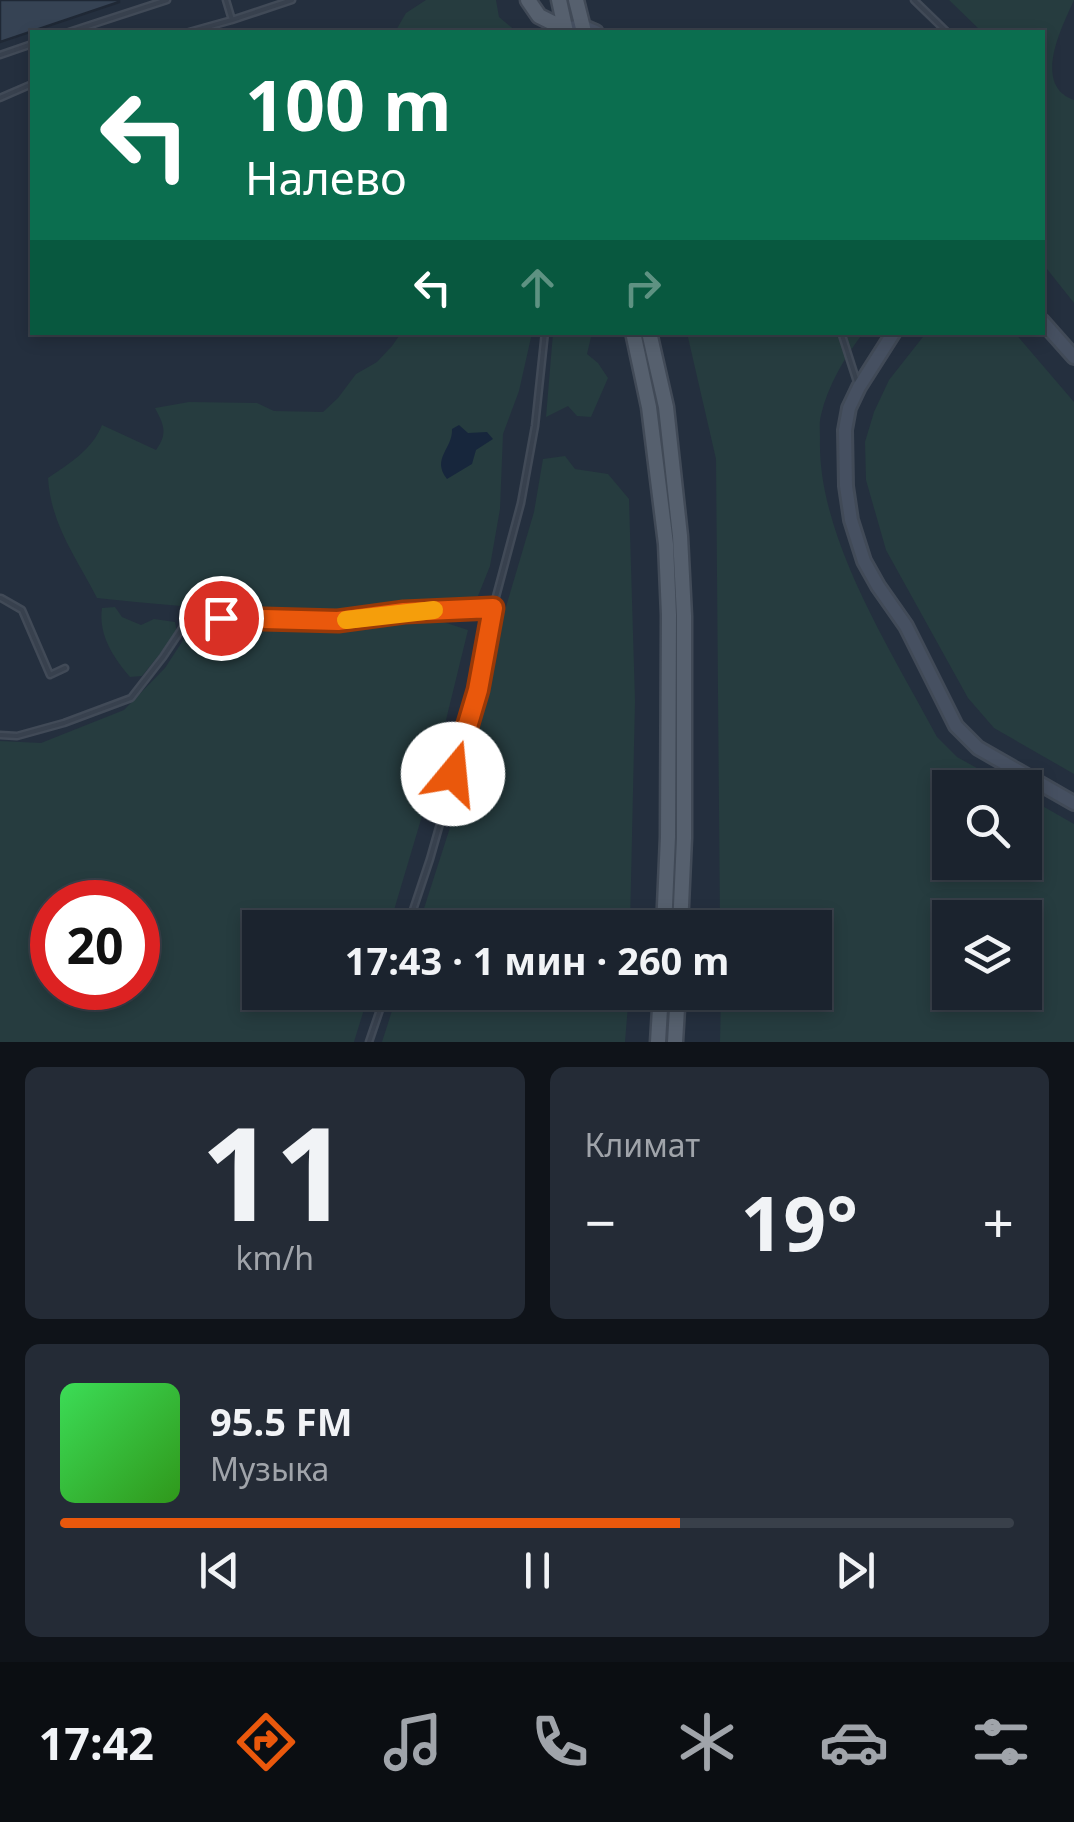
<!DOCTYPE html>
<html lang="ru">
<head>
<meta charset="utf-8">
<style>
  :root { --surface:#1b232e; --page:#242b36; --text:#f1f3f6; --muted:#a0a4aa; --line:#39404a; --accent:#ea580c }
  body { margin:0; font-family:"Noto Sans",sans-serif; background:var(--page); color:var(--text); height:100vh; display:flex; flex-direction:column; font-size:38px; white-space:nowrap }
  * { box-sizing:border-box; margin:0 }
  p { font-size:32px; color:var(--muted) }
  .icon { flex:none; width:55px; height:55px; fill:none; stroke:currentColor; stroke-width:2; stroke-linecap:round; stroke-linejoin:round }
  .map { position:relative; height:1042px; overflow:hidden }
  .side { display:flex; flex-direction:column; gap:25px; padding:25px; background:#0f1319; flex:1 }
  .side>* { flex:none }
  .banner { position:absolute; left:30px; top:30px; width:1015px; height:305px; border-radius:0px; box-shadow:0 5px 15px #0003,0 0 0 2px var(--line); background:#0b6e4f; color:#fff; overflow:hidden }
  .tools { position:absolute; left:932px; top:770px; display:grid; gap:20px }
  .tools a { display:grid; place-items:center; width:110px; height:110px; border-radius:0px; background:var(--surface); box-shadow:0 5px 15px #0003,0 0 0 2px var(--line); font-size:50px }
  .speed { position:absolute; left:30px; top:880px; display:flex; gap:20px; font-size:50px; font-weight:700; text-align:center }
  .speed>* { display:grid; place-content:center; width:130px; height:130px; border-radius:50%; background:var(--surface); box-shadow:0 5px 15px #0003,0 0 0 2px var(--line); line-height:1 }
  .speed .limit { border:15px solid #d22; background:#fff; color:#111 }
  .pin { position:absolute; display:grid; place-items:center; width:85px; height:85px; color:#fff; margin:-42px; border:5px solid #fff; border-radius:50%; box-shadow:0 2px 10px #0007 }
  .me { position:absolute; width:110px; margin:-55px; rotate:17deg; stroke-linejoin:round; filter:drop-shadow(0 0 8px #0008) }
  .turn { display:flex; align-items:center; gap:35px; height:210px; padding:0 50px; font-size:45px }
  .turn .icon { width:130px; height:130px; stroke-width:2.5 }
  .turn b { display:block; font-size:70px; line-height:85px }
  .lanes { display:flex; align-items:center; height:95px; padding:0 50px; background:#0003; justify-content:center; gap:50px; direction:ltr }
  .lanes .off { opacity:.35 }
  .big { font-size:75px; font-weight:700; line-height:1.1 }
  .side .tile { flex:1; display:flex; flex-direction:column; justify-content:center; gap:15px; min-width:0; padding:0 35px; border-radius:15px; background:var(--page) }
  .side .dial { align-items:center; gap:0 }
  .dial b { font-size:130px; line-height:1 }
  .song { display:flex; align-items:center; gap:30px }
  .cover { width:120px; height:120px; border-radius:15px; background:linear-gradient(135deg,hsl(130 70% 55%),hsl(110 70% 35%)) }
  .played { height:10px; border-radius:5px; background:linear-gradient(90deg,var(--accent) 65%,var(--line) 65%) }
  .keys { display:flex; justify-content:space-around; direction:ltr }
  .heat { display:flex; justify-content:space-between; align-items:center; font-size:55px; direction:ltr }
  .side .tiles { flex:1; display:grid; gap:25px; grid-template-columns:1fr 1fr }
  .tile:last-child { grid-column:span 2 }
  .trip { position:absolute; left:242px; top:910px; width:590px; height:100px; border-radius:0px; background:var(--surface); box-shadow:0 5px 15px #0003,0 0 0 2px var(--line); font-weight:700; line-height:100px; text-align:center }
  .tabs { display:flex; height:160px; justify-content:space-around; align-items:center; background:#0b0e12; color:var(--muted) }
  .tabs .icon { width:70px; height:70px }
  .tabs .selected { color:var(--accent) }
  .tabs b { font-size:45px; color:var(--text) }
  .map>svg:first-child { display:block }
  .green { fill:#263c3f; fill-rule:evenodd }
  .water { fill:#17263c }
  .building { fill:#364354; stroke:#1f2835; stroke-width:2.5 }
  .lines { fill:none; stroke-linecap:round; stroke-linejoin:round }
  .service-casing { stroke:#414a57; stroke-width:9 }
  .secondary-casing { stroke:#414a57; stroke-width:18 }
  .primary-casing { stroke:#414a57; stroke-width:19 }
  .service { stroke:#38414e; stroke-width:4 }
  .secondary { stroke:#465061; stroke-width:12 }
  .primary { stroke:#56606e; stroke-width:14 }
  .route-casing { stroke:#983908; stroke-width:25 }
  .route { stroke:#ea580c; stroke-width:18 }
  .slow { stroke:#f59e0b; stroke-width:18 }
</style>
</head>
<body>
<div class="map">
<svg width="1074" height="1042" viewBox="0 0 1074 1042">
  <rect width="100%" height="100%" fill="#242f3e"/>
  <path class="green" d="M426,0H496L499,17L517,32H395L406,13Z
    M949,0H1074C1063,25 1031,85 1074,100V303L1043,264L1042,32H979V29Z
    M401,333H532L519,391L503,434L500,509L490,566L478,596C357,622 219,611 97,598C76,557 51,525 48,478C70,463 92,450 102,425L156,450C168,433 164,425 155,408L189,402L257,403L274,411L323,412L338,398L356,374L377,362L392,346Z
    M553,333H592L587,354L598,363L608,378L591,417L577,416L568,406L546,417Z
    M687,333H863C845,357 828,385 821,415C819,422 820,430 820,438C817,537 891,650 937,737L957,757L1011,787L950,788V862H1025V796L1074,824V1042H720L721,993L815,992V928L720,927L716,459ZM950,918H1025V992H950Z
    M926,333H1015L1074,402V774L994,728L968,698L886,550L866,480L865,442L874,412L889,380Z
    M565,456L575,469L608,474L629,499L635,701L630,927H418L455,812L464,749L534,512L543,459Z
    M115,607L122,617L141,625L154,619L175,622L177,633L142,676L130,677C114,658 98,635 102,608Z
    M428,617L468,630L425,806L389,927L260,928V992L369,993L354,1042H0V741L41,743L124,710L165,668L193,625L213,623L338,625ZM52,902H138V988H52Z
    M398,992L629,993L625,1042H382Z"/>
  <path class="water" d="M459,425L468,433L487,432L493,439L476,450L472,464L447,479C431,458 453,449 452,429Z"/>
  <path class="building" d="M0,0H119V2L0,42Z"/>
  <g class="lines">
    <g class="service-casing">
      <path id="service" d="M914,0L947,32
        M232,20L292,0
        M69,32L167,0
        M189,32L232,20L226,0
        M0,55L32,44
        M0,98L32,84
        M841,332L857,382
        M1,598L22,610L50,675L65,668
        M0,735L17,736L64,723L131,698L163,657L189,618L338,621L404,611L493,608
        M407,928L430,859L478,690L493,608L521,503L535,426L545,332
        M369,1042L386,992"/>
    </g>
    <g class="secondary-casing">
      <path id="secondary" d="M565,29L582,26L596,32
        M1042,321L1074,357
        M894,332L859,387L849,408L845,430L846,486L851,520L864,561L878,586L906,626L956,726L978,748L1074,803"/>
    </g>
    <g class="primary-casing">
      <path id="primary" d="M528,0L539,16L565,29
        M559,0L566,32
        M576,0L584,32
        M633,332L649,407L666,544L669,615L668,837L664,928
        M649,332L666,407L680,536L684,616V838L680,928
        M658,1042L661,992
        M675,1042L678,992"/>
    </g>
    <use href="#service" class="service"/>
    <use href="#secondary" class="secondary"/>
    <use href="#primary" class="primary"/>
  </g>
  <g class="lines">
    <g class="route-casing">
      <path id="route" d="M221,618L338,621L404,612L493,608L478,690L453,774"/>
    </g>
    <use href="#route" class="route"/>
    <path class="slow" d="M346,620L434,610"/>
  </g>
</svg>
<div class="tools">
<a><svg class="icon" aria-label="search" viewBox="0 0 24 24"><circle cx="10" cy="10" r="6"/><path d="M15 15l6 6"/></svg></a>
<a><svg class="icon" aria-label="layers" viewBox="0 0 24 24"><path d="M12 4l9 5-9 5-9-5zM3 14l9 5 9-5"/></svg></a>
</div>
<div class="speed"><div class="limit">20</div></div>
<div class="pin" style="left:221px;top:618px;background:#d93025"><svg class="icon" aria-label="arrive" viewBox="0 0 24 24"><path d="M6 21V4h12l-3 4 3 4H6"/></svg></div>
<svg class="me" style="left:453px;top:774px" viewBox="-20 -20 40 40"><circle r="19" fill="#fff"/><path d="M0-13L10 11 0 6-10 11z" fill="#ea580c"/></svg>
<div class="trip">17:43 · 1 мин · 260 m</div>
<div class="banner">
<div class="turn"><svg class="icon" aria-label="left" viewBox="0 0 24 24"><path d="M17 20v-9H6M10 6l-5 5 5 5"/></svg><div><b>100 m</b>Налево</div></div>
<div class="lanes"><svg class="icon" aria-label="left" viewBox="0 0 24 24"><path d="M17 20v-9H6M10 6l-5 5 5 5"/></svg><svg class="icon off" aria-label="ahead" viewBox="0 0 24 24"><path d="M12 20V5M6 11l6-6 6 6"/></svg><svg class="icon off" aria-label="right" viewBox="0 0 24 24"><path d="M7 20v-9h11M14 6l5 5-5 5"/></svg></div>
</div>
</div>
<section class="side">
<div class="tiles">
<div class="tile dial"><b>11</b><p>km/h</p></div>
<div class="tile"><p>Климат</p>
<div class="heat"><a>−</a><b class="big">19°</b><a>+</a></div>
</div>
<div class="tile">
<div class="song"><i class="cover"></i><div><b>95.5 FM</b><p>Музыка</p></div></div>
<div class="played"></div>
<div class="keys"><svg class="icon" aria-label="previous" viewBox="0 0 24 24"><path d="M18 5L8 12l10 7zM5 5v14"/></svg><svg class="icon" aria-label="pause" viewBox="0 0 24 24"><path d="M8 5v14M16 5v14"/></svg><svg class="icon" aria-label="next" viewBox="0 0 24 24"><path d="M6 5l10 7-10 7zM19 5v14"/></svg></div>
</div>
</div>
</section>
<nav class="tabs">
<b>17:42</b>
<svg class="icon selected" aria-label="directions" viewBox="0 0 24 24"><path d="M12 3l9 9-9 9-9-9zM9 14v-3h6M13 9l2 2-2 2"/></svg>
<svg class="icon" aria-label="music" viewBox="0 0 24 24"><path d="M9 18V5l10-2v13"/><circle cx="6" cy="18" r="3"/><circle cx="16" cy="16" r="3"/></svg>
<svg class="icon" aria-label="phone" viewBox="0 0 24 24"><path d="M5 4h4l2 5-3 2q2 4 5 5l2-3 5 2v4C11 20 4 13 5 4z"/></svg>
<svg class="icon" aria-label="climate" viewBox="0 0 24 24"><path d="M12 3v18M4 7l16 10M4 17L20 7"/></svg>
<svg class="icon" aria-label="car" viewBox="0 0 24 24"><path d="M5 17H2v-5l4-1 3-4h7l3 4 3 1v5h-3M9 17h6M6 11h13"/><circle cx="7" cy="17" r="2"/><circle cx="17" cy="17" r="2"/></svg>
<svg class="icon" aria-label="filters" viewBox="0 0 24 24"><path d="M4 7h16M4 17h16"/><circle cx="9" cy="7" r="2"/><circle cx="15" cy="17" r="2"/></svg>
</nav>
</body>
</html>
